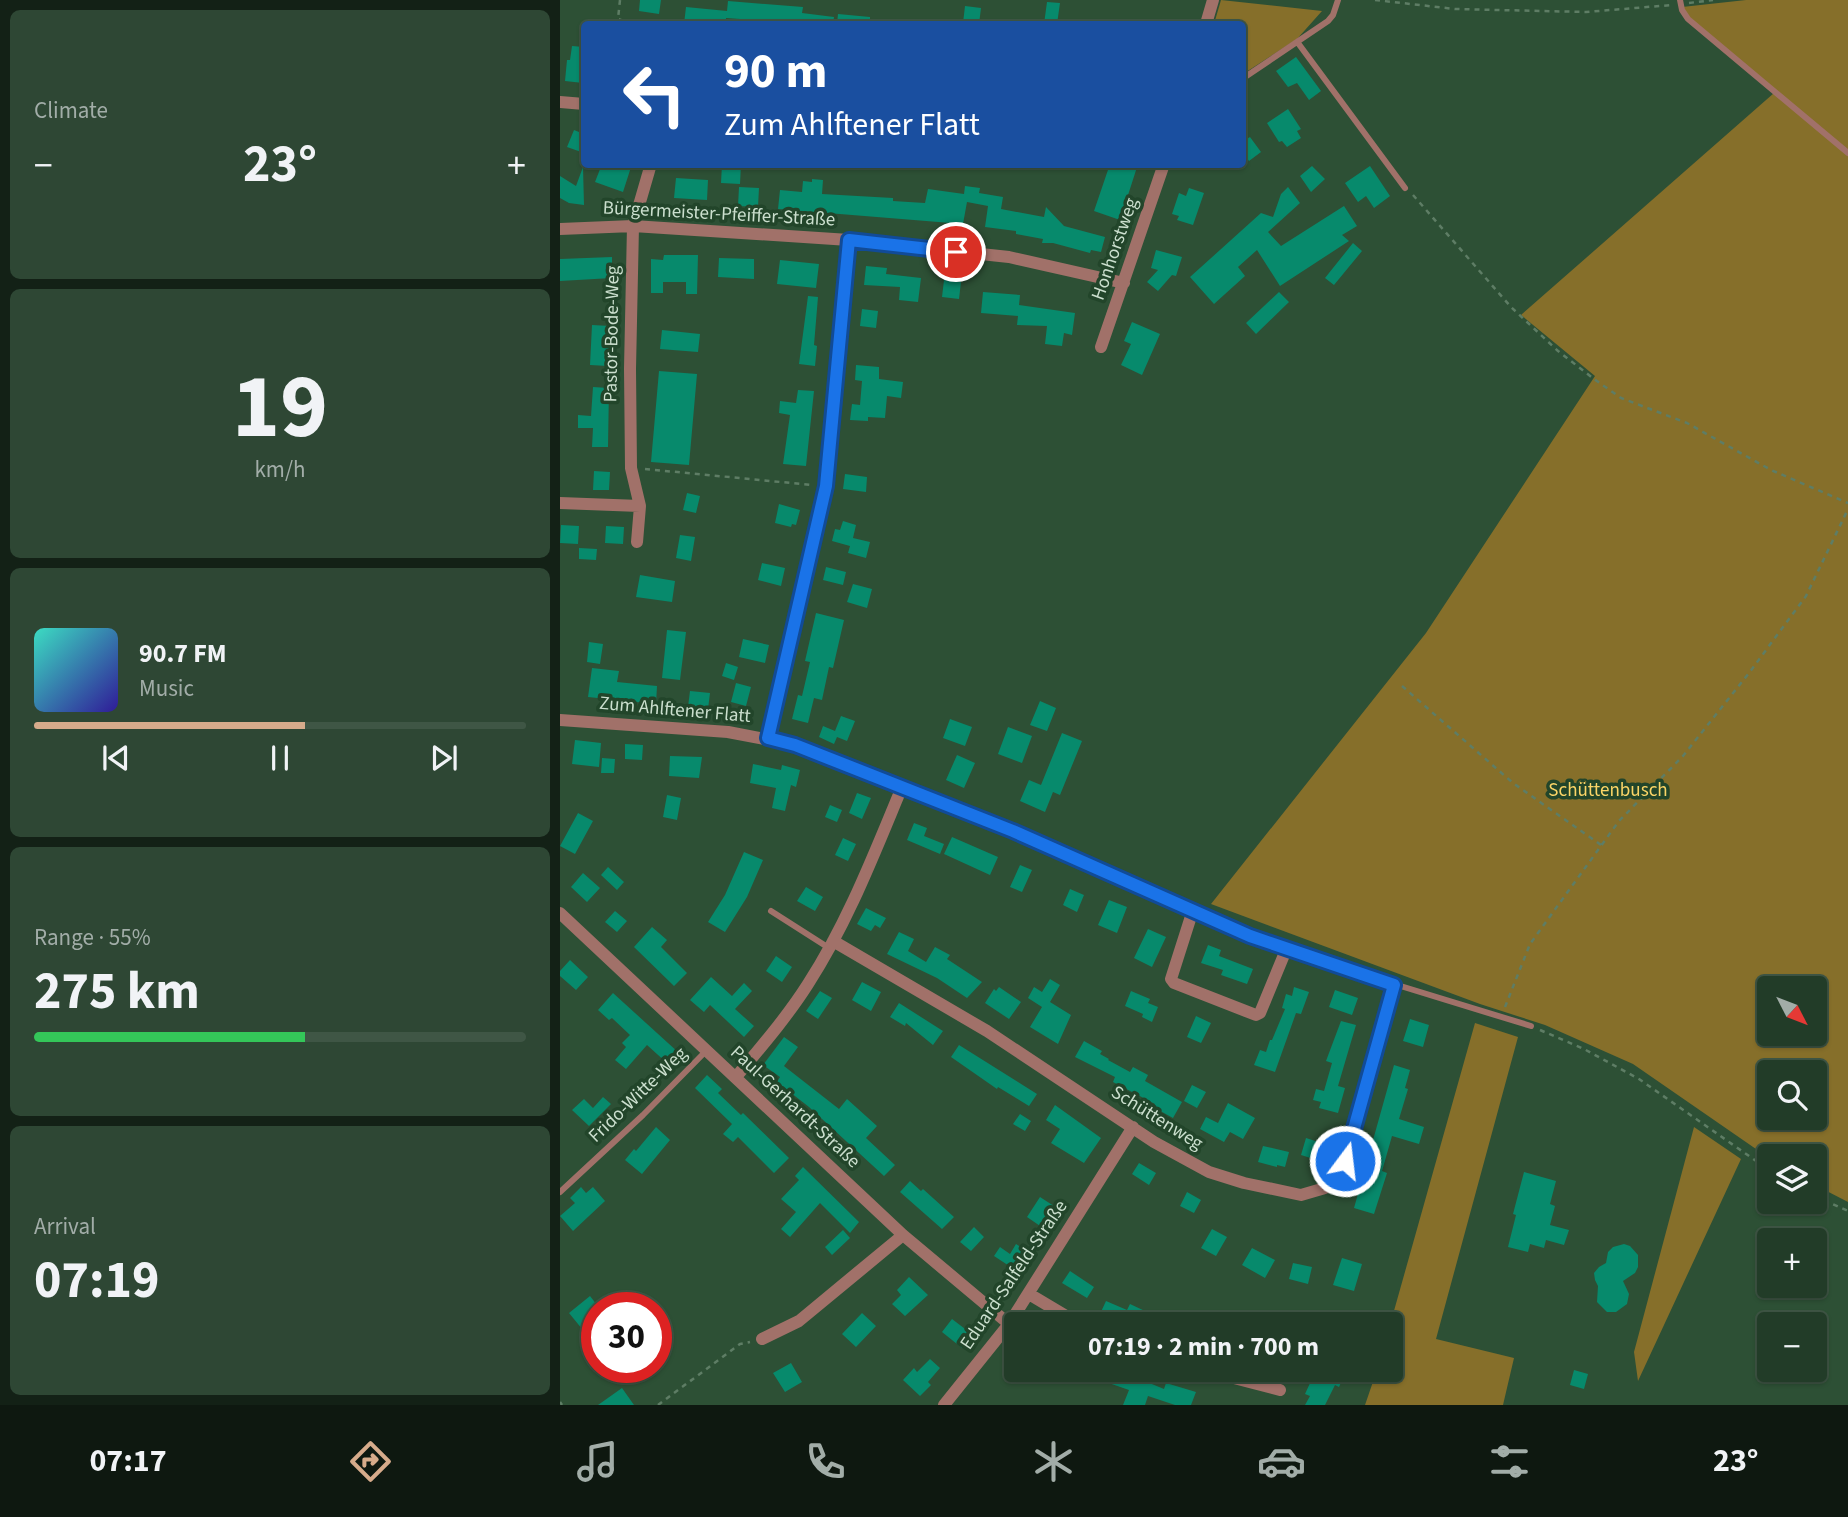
<!DOCTYPE html>
<html lang="en">
<head>
<meta charset="utf-8">
<style>
  :root { --surface:#223c28; --page:#2e4734; --text:#f1f3f6; --muted:#a2ada8; --line:#3f5645; --accent:#d6ab8b }
  body { margin:0; font-family:"Source Sans 3",sans-serif; background:var(--page); color:var(--text); height:100vh; display:flex; flex-direction:column; font-size:26px; white-space:nowrap }
  * { box-sizing:border-box; margin:0 }
  p { font-size:23px; color:var(--muted) }
  .icon { flex:none; width:38px; height:38px; fill:none; stroke:currentColor; stroke-width:2; stroke-linecap:round; stroke-linejoin:round }
  .map { position:relative; flex:1; overflow:hidden }
  .side { display:flex; flex-direction:column; gap:10px; padding:10px; background:#132116; width:560px }
  .side>* { flex:none }
  .top-card { position:absolute; left:21px; top:21px; width:665px; height:147px; border-radius:7px; box-shadow:0 2px 5px #0004,0 0 0 2px var(--line); background:#1a4fa0; color:#fff; overflow:hidden }
  .needle { width:46px; rotate:132deg }
  .controls { position:absolute; left:1197px; top:976px; display:grid; gap:14px }
  .controls a { display:grid; place-items:center; width:70px; height:70px; border-radius:7px; background:var(--surface); box-shadow:0 2px 5px #0004,0 0 0 2px var(--line); font-size:35px }
  .speed { position:absolute; left:21px; top:1292px; display:flex; gap:14px; font-size:35px; font-weight:700; text-align:center }
  .speed>* { display:grid; place-content:center; width:91px; height:91px; border-radius:50%; background:var(--surface); box-shadow:0 2px 5px #0004,0 0 0 2px var(--line); line-height:1 }
  .speed .limit { border:10px solid #d22; background:#fff; color:#111 }
  .pin { position:absolute; display:grid; place-items:center; width:60px; height:60px; color:#fff; margin:-30px; border:4px solid #fff; border-radius:50%; box-shadow:0 2px 7px #0007 }
  .me { position:absolute; width:77px; margin:-38px; rotate:15deg; stroke-linejoin:round; filter:drop-shadow(0 0 5px #0008) }
  .turn { display:flex; align-items:center; gap:24px; height:147px; padding:0 28px; font-size:32px }
  .turn .icon { width:91px; height:91px; stroke-width:2.5 }
  .turn b { display:block; font-size:49px; line-height:60px }
  .big { font-size:52px; font-weight:700; line-height:1.1 }
  .side .tile { flex:1; display:flex; flex-direction:column; justify-content:center; gap:10px; min-width:0; padding:0 24px; border-radius:10px; background:var(--page) }
  .side .dial { align-items:center; gap:0 }
  .dial b { font-size:91px; line-height:1 }
  .song { display:flex; align-items:center; gap:21px }
  .cover { width:84px; height:84px; border-radius:10px; background:linear-gradient(135deg,hsl(170 70% 55%),hsl(250 70% 35%)) }
  .played { height:7px; border-radius:4px; background:linear-gradient(90deg,var(--accent) 55%,var(--line) 55%) }
  .keys { display:flex; justify-content:space-around; direction:ltr }
  .heat { display:flex; justify-content:space-between; align-items:center; font-size:38px; direction:ltr }
  .charge { height:10px; border-radius:5px; background:linear-gradient(90deg,#34c759 55%,var(--line) 0) }
  .trip { position:absolute; left:444px; top:1312px; width:399px; height:70px; border-radius:7px; background:var(--surface); box-shadow:0 2px 5px #0004,0 0 0 2px var(--line); font-weight:700; line-height:70px; text-align:center }
  .dock { display:flex; height:112px; justify-content:space-around; align-items:center; background:#0e1810; color:var(--muted) }
  .dock .icon { width:49px; height:49px }
  .dock .current { color:var(--accent) }
  .dock b { font-size:32px; color:var(--text) }
  main { display:flex; flex:1; min-height:0 }
  .map>svg:first-child { display:block }
  .green { fill:#866f2a; fill-rule:evenodd }
  .building { fill:#078a6c }
  .lines { fill:none; stroke-linecap:round; stroke-linejoin:round }
  .path { stroke:#5e7d65; stroke-width:2.5; stroke-dasharray:5 5; stroke-linecap:butt }
  .service { stroke:#a17169; stroke-width:6 }
  .minor { stroke:#a17169; stroke-width:12 }
  .route-casing { stroke:#114b97; stroke-width:18 }
  .route { stroke:#1a73e8; stroke-width:12 }
  .labels { text-anchor:middle; dominant-baseline:central; stroke-width:7; stroke-linejoin:round; paint-order:stroke }
  .street-label { font-size:19px; fill:#cbdfce; stroke:#22452a }
  .park-label { font-size:19px; fill:#fbd567; stroke:#22452a }
</style>
</head>
<body>
<main>
<section class="side">
<div class="tile"><p>Climate</p>
<div class="heat"><a>−</a><b class="big">23°</b><a>+</a></div>
</div>
<div class="tile dial"><b>19</b><p>km/h</p></div>
<div class="tile">
<div class="song"><i class="cover"></i><div><b>90.7 FM</b><p>Music</p></div></div>
<div class="played"></div>
<div class="keys"><svg class="icon" aria-label="previous" viewBox="0 0 24 24"><path d="M18 5L8 12l10 7zM5 5v14"/></svg><svg class="icon" aria-label="pause" viewBox="0 0 24 24"><path d="M8 5v14M16 5v14"/></svg><svg class="icon" aria-label="next" viewBox="0 0 24 24"><path d="M6 5l10 7-10 7zM19 5v14"/></svg></div>
</div>
<div class="tile"><p>Range · 55%</p><b class="big">275 km</b><div class="charge"></div></div>
<div class="tile"><p>Arrival</p><b class="big">07:19</b></div>
</section>
<div class="map">
<svg width="1288" height="1405" viewBox="0 0 1288 1405">
  <rect width="100%" height="100%" fill="#2d5035"/>
  <path class="green" d="M661,0L762,11L737,39L683,74L682,24H654Z
    M1186,0H1288V1202L1255,1185V1157L1209,1158L1073,1064L985,1025L920,1004L651,904L866,633L1035,376L961,315L1214,93L1125,19L1122,7ZM1209,989H1255V1034H1209ZM1209,1073H1255V1118H1209Z
    M915,1023L958,1037L876,1339L954,1358L943,1405H805L817,1370H831L830,1325Z
    M1134,1127L1181,1159L1078,1381L1074,1352Z"/>
  <path class="building" d="M80,0H101L99,14L79,11Z
    M168,1L243,7L242,13L274,17L273,24H193L194,20L166,18V24H124L126,7L167,11Z
    M487,2L500,3L497,24H484Z
    M405,6L421,8L419,24L403,23Z
    M278,14L310,17V24H277Z
    M12,46L24,47L23,83L5,81L7,60H10Z
    M736,57L761,91L749,100L737,83L728,87L716,71Z
    M728,109L741,129L737,131L741,138L727,147L722,141L719,142L707,123Z
    M14,130L24,134V153L7,147Z
    M690,137L701,152L689,161L682,152V142Z
    M42,164H72L63,192L35,182Z
    M162,164H181L180,184L161,183Z
    M550,164H578L560,220L534,211Z
    M752,166L765,179L751,192L740,176Z
    M810,166L830,196L814,208L806,196L798,202L785,183Z
    M23,167L24,205L9,203L0,198V176L16,186Z
    M116,178L148,180L147,200L114,198Z
    M252,179L263,180L262,194L333,198V201L365,203L368,189L404,194L405,186L420,188L419,193L443,197L441,209L484,217L486,207L504,226L545,237L541,252L531,250L530,253L493,243H482L483,239L456,234V231L425,227L428,206L407,202L403,224L218,209L220,190L242,192L243,181L252,182Z
    M179,187L199,188L198,207L178,206Z
    M728,187L740,203L708,232L721,246L784,206L797,226L782,235L789,241L720,286L697,250L678,267L685,276L654,304L630,277L701,213L713,217L721,194Z
    M629,188L644,193L633,225L617,220L619,216L612,214L619,193L626,196Z
    M793,243L802,251L774,285L765,278Z
    M596,250L622,257L616,276L612,275L598,291L587,282L598,270L591,268Z
    M104,255H138L137,294H126V282H103V293H91V259L103,260Z
    M52,257V278L0,281V259Z
    M159,258L194,259V279L158,277Z
    M220,260L259,264L256,288L217,284Z
    M306,266L327,268L326,274L361,278L358,302L339,300L340,287L304,285Z
    M384,280L401,282L399,299L382,297Z
    M423,292L460,295L459,305L515,313L512,335L504,333L502,346L485,344L487,326L457,325L458,316L421,313Z
    M719,292L729,302L696,334L686,323Z
    M248,296L258,297L254,345L257,346L255,366L239,364Z
    M302,309L318,311L316,328L300,326Z
    M572,322L600,334L582,375L561,365L571,344L564,341Z
    M32,325L50,326L48,366L30,365Z
    M102,330L140,334L138,352L100,349Z
    M296,365L319,367V379L343,382L341,398L327,396L325,418L308,417V421L290,420L292,404L300,405L302,381L295,380Z
    M99,371L137,374L129,465L91,462Z
    M33,387L49,388L48,447H32L33,428H18V415L31,416Z
    M238,390L254,391L246,466L223,464L230,415L219,413L220,401L236,403Z
    M34,471L50,472L49,490H33Z
    M285,474L307,477L306,492L283,489Z
    M127,493L140,496L136,513L123,510Z
    M219,504L240,510L236,525L232,524L231,527L215,523Z
    M283,521L296,525L293,538L310,542L306,558L288,553L290,546L272,541L275,529L280,530Z
    M1,525L19,526L18,544L0,543Z
    M46,526L64,527L63,544L45,543Z
    M120,535L135,537L131,561L116,558Z
    M19,548L37,549L36,560L19,559Z
    M202,563L225,568L221,586L198,580Z
    M266,567L286,572L283,585L263,580Z
    M80,575L115,581L112,602L76,597Z
    M293,584L312,589L307,608L287,602Z
    M256,613L284,620L273,668L269,667L262,700L254,698L248,723L232,719L238,695L242,696L250,662L245,661Z
    M107,630L126,632L120,680L102,678Z
    M183,639L209,645L205,663L179,657Z
    M29,642L43,644L40,664L27,662Z
    M166,663L178,667L174,680L162,676Z
    M32,668L59,671L57,682L97,686L96,704L28,697Z
    M176,683L191,687L186,706L171,702Z
    M130,691L150,693L148,709L128,707Z
    M480,701L496,708L487,731L470,725Z
    M281,716L295,721L287,741L277,737L274,744L259,737L263,726L275,731Z
    M390,719L412,727L405,746L383,738Z
    M448,727L472,736L462,763L438,754Z
    M502,733L522,741L500,795L493,792L485,812L460,801L469,780L481,785Z
    M15,740L41,743L39,767L12,764Z
    M65,744L83,745L82,760L65,759Z
    M397,755L415,763L404,788L386,780Z
    M110,756L142,757L139,778L109,776Z
    M42,758L55,759L54,773H41Z
    M193,764L221,770L222,765L240,770L236,787L231,785L225,811L212,808L216,788L190,783Z
    M297,793L311,798L302,819L289,813Z
    M107,795L121,798L117,820L103,817Z
    M270,805L282,810L277,822L265,817Z
    M18,813L33,821L15,854L0,846Z
    M354,823L367,828L364,836L384,844L380,854L347,840Z
    M392,837L438,857L430,875L384,854Z
    M283,838L296,844L288,861L275,855Z
    M184,852L203,860L187,897L165,932L148,922L165,895Z
    M460,865L472,870L462,892L450,887Z
    M48,867L64,882L57,890L41,875Z
    M23,873L40,888L27,902L11,887Z
    M246,887L263,897L255,911L237,901Z
    M510,889L524,895L517,912L503,905Z
    M549,900L567,907L557,933L538,925Z
    M306,908L326,918L320,928L315,925L311,931L297,924Z
    M55,911L67,921L57,932L45,922Z
    M92,927L107,940L101,947L127,973L114,986L74,947Z
    M588,929L606,937L592,967L574,958Z
    M339,932L354,939L348,951L366,962L375,947L390,955L387,959L422,982L407,998L377,978L327,954Z
    M648,945L661,950L659,956L693,969L687,984L661,975L663,970L641,963Z
    M216,956L232,967L222,982L206,971Z
    M10,960L28,977L16,990L0,976V971Z
    M151,977L172,996L184,983L192,991L175,1009L194,1026L184,1037L150,1005L144,1012L130,1000Z
    M490,979L500,985L490,1002L511,1015L498,1044L470,1027L482,1007L468,998L474,987L482,992Z
    M302,982L321,992L311,1011L292,1000Z
    M439,987L461,1002L449,1019L425,1003L434,989L436,991Z
    M734,987L749,992L741,1014L736,1013L715,1072L694,1065L700,1050L706,1052L710,1040H712L725,1009L722,1008L726,994L732,996Z
    M775,990L798,998L792,1015L769,1007Z
    M260,991L272,998L258,1019L246,1011Z
    M571,991L590,999L588,1003L598,1007L592,1022L582,1017L583,1014L565,1006Z
    M53,993L119,1053L108,1064L87,1045L66,1069L55,1060L66,1047L62,1043L70,1035L52,1018L49,1020L38,1010Z
    M339,1003L383,1031L373,1045L346,1023L345,1026L330,1017Z
    M636,1016L651,1023L641,1043L627,1037Z
    M850,1019L869,1025L863,1047L843,1041Z
    M781,1021L796,1025L778,1086L785,1088L778,1113L759,1108L761,1102L753,1100L756,1089L764,1091L772,1063L766,1061Z
    M224,1037L238,1047L224,1066L279,1109L287,1099L317,1126L306,1138L335,1165L324,1176L249,1107L217,1082L220,1077L203,1065Z
    M524,1041L542,1051L540,1054L549,1059L548,1060L570,1072L573,1067L588,1075L585,1081L622,1102L613,1118L593,1107L595,1104L553,1082L555,1077L515,1057Z
    M399,1045L477,1094L469,1106L438,1087L437,1089L391,1057Z
    M834,1065L850,1070L845,1088L848,1089L839,1119L864,1127L859,1144L832,1136L822,1171L827,1173L814,1214L794,1208Z
    M147,1075L162,1089L158,1093L181,1115L183,1113L229,1158L214,1173L178,1137L173,1142L163,1134L172,1124L135,1088Z
    M632,1085L646,1092L637,1108L624,1101Z
    M43,1097L51,1104L29,1126L12,1110L24,1099L33,1108Z
    M668,1103L695,1118L683,1139L670,1132L664,1142L640,1129L646,1117L658,1123Z
    M495,1105L541,1138L524,1163L491,1143L500,1129L486,1120Z
    M460,1114L471,1121L465,1131L453,1124Z
    M96,1127L110,1140L82,1174L65,1160L74,1149L76,1151Z
    M746,1138L768,1145L763,1162L741,1155Z
    M703,1146L729,1152L725,1167L717,1165V1167L698,1162Z
    M579,1163L596,1173L589,1185L572,1174Z
    M243,1167L299,1222L290,1233L260,1203L230,1237L221,1229L236,1212L221,1199L239,1180L235,1176Z
    M964,1172L996,1181L990,1204L995,1206L990,1225L1009,1230L1004,1245L986,1240L984,1248L970,1244L968,1252L948,1247L956,1215L953,1214Z
    M350,1181L361,1191L363,1189L394,1217L382,1229L340,1192Z
    M21,1187L26,1193L33,1187L45,1201L13,1231L0,1216L15,1203L10,1198Z
    M627,1192L641,1200L634,1213L620,1206Z
    M480,1197L497,1208L483,1228L467,1217Z
    M414,1227L424,1237L411,1251L400,1242Z
    M652,1229L667,1237L656,1256L641,1248Z
    M283,1230L290,1238L272,1255L265,1247Z
    M456,1244L470,1253L463,1263L469,1267L463,1275L434,1256L440,1247L450,1254Z
    M1064,1244L1070,1246L1078,1255V1267L1075,1273L1063,1281L1069,1294L1067,1304L1056,1312H1047L1037,1302L1038,1286L1035,1280L1034,1273L1039,1267L1046,1263L1048,1252L1053,1247Z
    M692,1248L715,1260L705,1278L682,1265Z
    M782,1258L802,1264L794,1291L773,1285Z
    M733,1263L752,1267L748,1284L729,1279Z
    M510,1271L534,1287L527,1298L502,1283Z
    M349,1277L368,1295L345,1316L332,1304L341,1295L337,1290Z
    M30,1296L37,1305V1327L27,1335L9,1313Z
    M546,1301L567,1310L570,1304L587,1312L582,1325H564L540,1314Z
    M302,1313L316,1326L296,1347L282,1334Z
    M392,1319L413,1335L402,1348L382,1332Z
    M370,1359L380,1368L368,1382L371,1385L360,1396L343,1380L354,1368L357,1372Z
    M231,1363L242,1382L225,1392L213,1373Z
    M513,1370H567L565,1373L604,1389L606,1383L636,1392L631,1405H615L588,1396L585,1405H563L569,1390L543,1381L542,1384Z
    M756,1370H773L784,1376L779,1387L775,1385L765,1405H745L750,1396L745,1394Z
    M1014,1370L1028,1374L1024,1389L1010,1385Z
    M62,1388L74,1405H38Z"/>
  <g class="lines">
    <path class="path" d="M60,0L58,19L73,24
      M815,0L895,9L1026,12L1112,5
      M1129,3L1153,0
      M853,195L951,307L998,351L1034,379L1061,398L1127,423L1211,470L1288,503
      M85,469L252,485
      M842,686L953,783L1041,845
      M945,1007L970,944L1059,821L1123,756L1189,673L1246,596L1288,509
      M980,1030L1024,1049L1079,1079L1209,1170
      M1255,1196L1288,1211
      M0,1402L2,1405
      M98,1405L180,1344L190,1342"/>
    <path class="service" d="M1120,0L1122,10L1128,19L1288,153
      M738,43L845,188
      M682,79L768,21L773,15L778,0
      M211,911L269,948
      M834,984L971,1026
      M0,1192L83,1115L147,1050"/>
    <path class="minor" d="M646,24L653,0
      M0,102L24,104
      M0,229L73,226L289,240L449,257L564,283
      M541,347L604,164
      M0,503L80,506
      M77,542L80,506L71,468L70,369L73,226L91,164
      M0,720L168,732L235,745L453,831L690,936L834,984L782,1170L765,1188L741,1195L684,1183L649,1172L594,1142L427,1031L273,941
      M208,738L266,486L289,240
      M633,910L611,979L614,983L696,1015L700,1013L726,950
      M0,913L343,1235L449,1324
      M176,1077C201,1047 227,1017 248,984C288,922 314,854 342,787
      M469,1294L521,1325
      M202,1339L239,1321L343,1235
      M643,1370L720,1390
      M384,1405L449,1324L573,1127"/>
  </g>
  <g class="lines">
    <g class="route-casing">
      <path id="route" d="M396,252L289,240L266,486L208,738L235,745L453,831L690,936L834,985L785,1161"/>
    </g>
    <use href="#route" class="route"/>
  </g>
  <g class="labels">
    <g class="street-label">
      <text transform="translate(159 214) rotate(3)">Bürgermeister-Pfeiffer-Straße</text>
      <text transform="translate(555 249) rotate(-71)">Honhorstweg</text>
      <text transform="translate(52 334) rotate(-89)">Pastor-Bode-Weg</text>
      <text transform="translate(115 710) rotate(5)">Zum Ahlftener Flatt</text>
      <text transform="translate(78 1095) rotate(-44)">Frido-Witte-Weg</text>
      <text transform="translate(235 1107) rotate(43)">Paul-Gerhardt-Straße</text>
      <text transform="translate(597 1118) rotate(32)">Schüttenweg</text>
      <text transform="translate(454 1275) rotate(-56)">Eduard-Salfeld-Straße</text>
    </g>
    <g class="park-label">
      <text x="1048" y="790">Schüttenbusch</text>
    </g>
  </g>
</svg>
<div class="controls">
<a><svg class="needle" viewBox="-14 -14 28 28"><path d="M0-13l5 13h-10z" fill="#e53935"/><path d="M0 13l5-13h-10z" fill="#a2ada8"/></svg></a>
<a><svg class="icon" aria-label="search" viewBox="0 0 24 24"><circle cx="10" cy="10" r="6"/><path d="M15 15l6 6"/></svg></a>
<a><svg class="icon" aria-label="layers" viewBox="0 0 24 24"><path d="M12 4l9 5-9 5-9-5zM3 14l9 5 9-5"/></svg></a>
<a>+</a>
<a>−</a>
</div>
<div class="speed"><div class="limit">30</div></div>
<div class="pin" style="left:396px;top:252px;background:#d93025"><svg class="icon" aria-label="arrive" viewBox="0 0 24 24"><path d="M6 21V4h12l-3 4 3 4H6"/></svg></div>
<svg class="me" style="left:785px;top:1161px" viewBox="-20 -20 40 40"><circle r="17" fill="#1a73e8" stroke="#fff" stroke-width="3"/><path d="M0-11L8 9 0 5-8 9z" fill="#fff"/></svg>
<div class="trip">07:19 · 2 min · 700 m</div>
<div class="top-card">
<div class="turn"><svg class="icon" aria-label="left" viewBox="0 0 24 24"><path d="M17 20v-9H6M10 6l-5 5 5 5"/></svg><div><b>90 m</b>Zum Ahlftener Flatt</div></div>
</div>
</div>
</main>
<nav class="dock">
<b>07:17</b>
<svg class="icon current" aria-label="directions" viewBox="0 0 24 24"><path d="M12 3l9 9-9 9-9-9zM9 14v-3h6M13 9l2 2-2 2"/></svg>
<svg class="icon" aria-label="music" viewBox="0 0 24 24"><path d="M9 18V5l10-2v13"/><circle cx="6" cy="18" r="3"/><circle cx="16" cy="16" r="3"/></svg>
<svg class="icon" aria-label="phone" viewBox="0 0 24 24"><path d="M5 4h4l2 5-3 2q2 4 5 5l2-3 5 2v4C11 20 4 13 5 4z"/></svg>
<svg class="icon" aria-label="climate" viewBox="0 0 24 24"><path d="M12 3v18M4 7l16 10M4 17L20 7"/></svg>
<svg class="icon" aria-label="car" viewBox="0 0 24 24"><path d="M5 17H2v-5l4-1 3-4h7l3 4 3 1v5h-3M9 17h6M6 11h13"/><circle cx="7" cy="17" r="2"/><circle cx="17" cy="17" r="2"/></svg>
<svg class="icon" aria-label="filters" viewBox="0 0 24 24"><path d="M4 7h16M4 17h16"/><circle cx="9" cy="7" r="2"/><circle cx="15" cy="17" r="2"/></svg>
<b>23°</b>
</nav>
</body>
</html>
